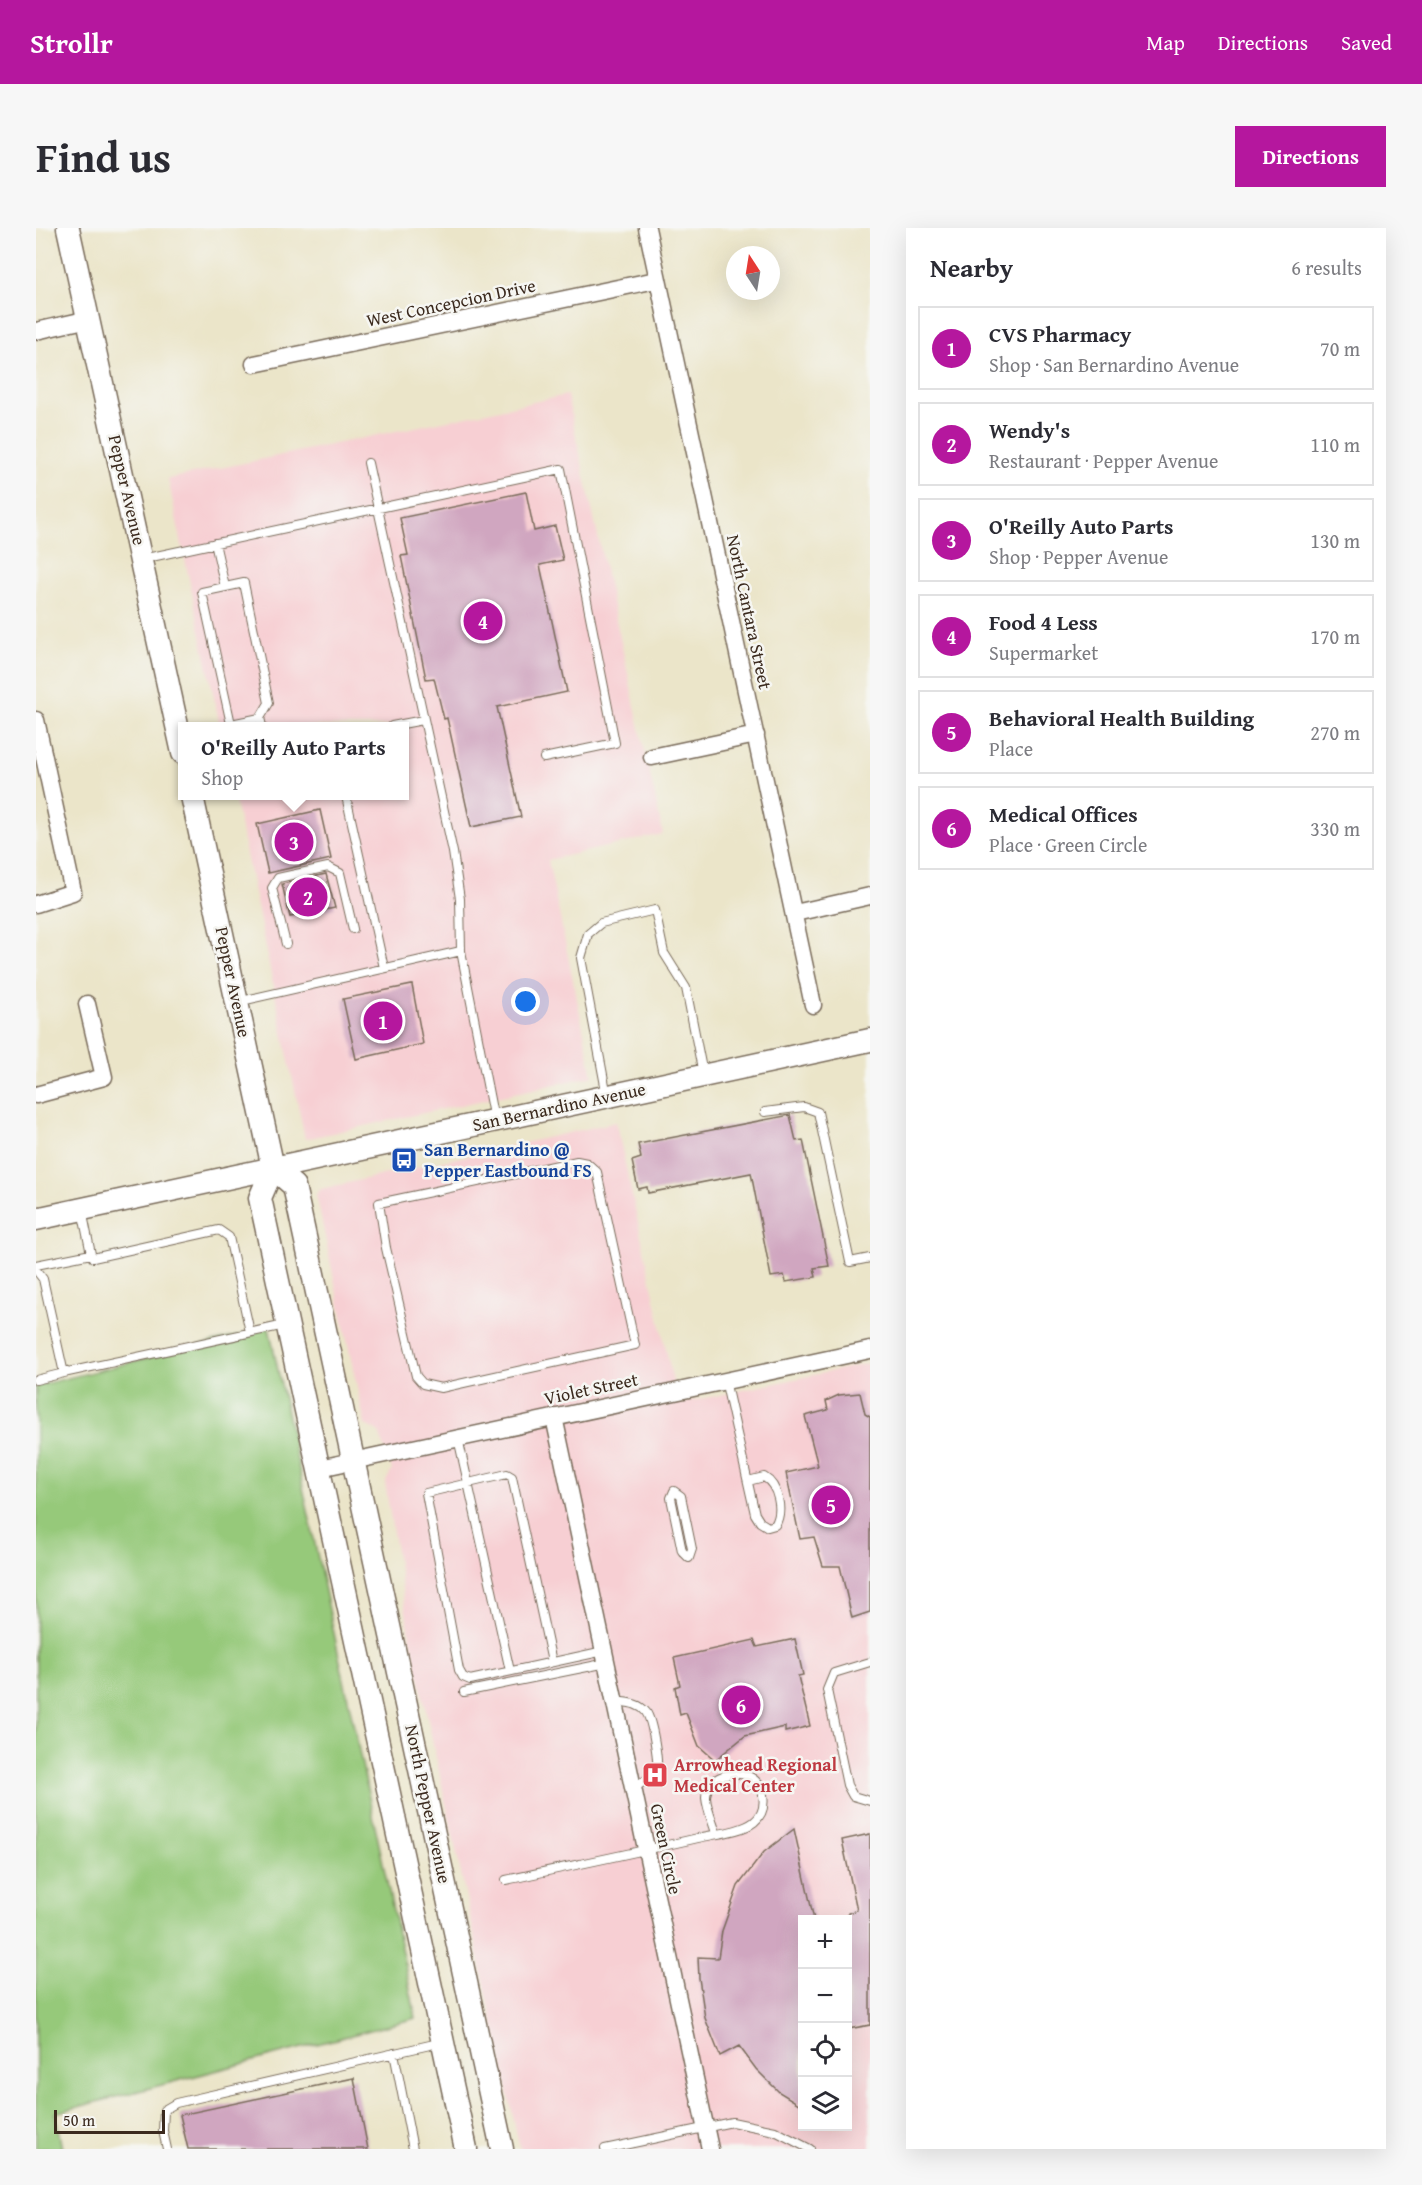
<!DOCTYPE html>
<meta charset="utf-8">
<style>
:root{--surface:#fff;--page:#f7f7f7;--text:#2b2b33;--muted:#7c7c81;--line:#e1e1e2;--accent:#b5179e}
body{margin:0;font-family:"Gentium Book Plus",serif;background:var(--page);color:var(--text)}
.controls{position:absolute;right:18px;bottom:18px;display:grid;overflow:hidden;border-radius:0px;box-shadow:0 6px 24px #0002}
.controls button{width:54px;height:54px;display:grid;place-items:center;padding:0;border:0;border-bottom:2px solid var(--line);background:var(--surface);color:var(--text);font:30px sans-serif}
.compass{position:absolute;left:690px;top:18px;width:54px;height:54px;border-radius:50%;background:var(--surface);box-shadow:0 6px 24px #0002;rotate:348deg}
.scale{position:absolute;left:18px;bottom:15px;width:111px;box-sizing:border-box;padding-left:6px;border:3px solid #3b2a1e;border-top:0;font-size:16px;line-height:21px;white-space:nowrap;color:#3b2a1e;-webkit-text-stroke:4px #f6f6f2;paint-order:stroke}
.you{position:absolute;left:490px;top:774px;width:21px;height:21px;margin:-15px;border:4px solid #fff;border-radius:50%;background:#1a73e8;box-shadow:0 0 0 9px #1a73e833}
.badge{display:grid;place-items:center;width:39px;height:39px;border-radius:50%;background:var(--accent);color:#fff;font-size:20px;font-weight:700}
.pin{position:absolute;translate:-50% -50%;border:3px solid #fff;box-shadow:0 2px 6px #0006}
.popup{position:absolute;left:142px;top:494px;width:231px;height:78px;box-sizing:border-box;display:grid;place-content:center;border-radius:0px;background:var(--surface);filter:drop-shadow(0 2px 4px #0005);font-size:20px;white-space:nowrap;color:var(--muted)}
.popup b{font-size:22px;color:var(--text)}
.popup::after{content:'';position:absolute;left:50%;top:100%;margin-left:-12px;border:12px solid transparent;border-top-color:var(--surface)}
.list{margin:0;padding:0;list-style:none}
h2{display:flex;justify-content:space-between;align-items:center;height:78px;margin:0;padding:0 24px;font-size:26px}
h2 small{font-size:20px;font-weight:400;color:var(--muted)}
.list li{display:grid;grid-template-columns:39px 1fr auto;gap:18px;align-items:center;box-sizing:border-box;height:84px;margin:0 12px 12px;padding:0 12px;border:2px solid var(--line);border-radius:0px}
.list b{display:block;font-size:22px;white-space:nowrap}
.list p{margin:0;font-size:20px;white-space:nowrap;color:var(--muted)}
.list em{font-size:20px;font-style:normal;color:var(--muted)}
.icon{flex:none;width:33px;height:33px;fill:none;stroke:currentColor;stroke-width:2;stroke-linecap:round;stroke-linejoin:round}
.map{position:relative;flex:none;width:834px;height:1921px;overflow:hidden;border-radius:0px}
header{display:flex;align-items:center;gap:36px;box-sizing:border-box;height:84px;padding:0 30px;background:var(--accent);color:#fff}
header strong{font-size:28px}
nav{display:flex;gap:33px;margin-inline-start:auto;font-size:21px}
.intro{display:flex;align-items:center;justify-content:space-between;box-sizing:border-box;height:144px;padding:0 36px}
h1{margin:0;font-size:42px}
.button{padding:15px 27px;border-radius:0px;background:var(--accent);color:#fff;font-size:21px;font-weight:700}
main{display:flex;gap:36px;padding:0 36px}
aside{flex:1;background:var(--surface);border-radius:0px;box-shadow:0 6px 24px #0002}
.map>svg:first-child{display:block}
</style>
<header>
<strong>Strollr</strong>
<nav><a>Map</a><a>Directions</a><a>Saved</a></nav>
</header>
<div class="intro"><h1>Find us</h1><a class="button">Directions</a></div>
<main>
<div class="map">
<svg width="834" height="1921" viewBox="0 0 834 1921">
<rect width="100%" height="100%" fill="#f6f6f2"/>
<filter id="ink" filterUnits="userSpaceOnUse"><feTurbulence type="fractalNoise" baseFrequency=".0167" numOctaves="2"/><feDisplacementMap in="SourceGraphic" scale="12" xChannelSelector="R" yChannelSelector="G"/><feConvolveMatrix kernelMatrix="1 2 1 2 8 2 1 2 1" color-interpolation-filters="sRGB"/></filter>
<filter id="wash" filterUnits="userSpaceOnUse"><feTurbulence type="fractalNoise" baseFrequency=".008" numOctaves="4" result="noise"/><feDisplacementMap in="SourceGraphic" scale="24" xChannelSelector="R" yChannelSelector="G"/><feGaussianBlur stdDeviation="1.35" result="paint"/><feColorMatrix in="noise" values="0 0 0 0 0 0 0 0 0 0 0 0 0 0 0 0 0 1.4 0 .05"/><feComposite in="paint" operator="in"/></filter>
<g filter="url(#wash)">
<rect width="100%" height="100%" fill="#ebe5c9"/>
<path fill="#f7cfd3" fill-rule="evenodd" d="M531 167 627 606 512 632 557 848 269 911 198 568H369V498H184L132 251Z
M580 894 642 1176 834 1135V1921H484L373 1403 349 1255 356 1242 343 1204 329 1197 280 966 285 961ZM766 1692H812V1898H766Z"/>
<path fill="#96c97a" stroke="#687a4c" stroke-width="1.5" d="M233 1100 380 1790 19 1885 26 1921H0V1158Z"/>
<g id="blocks">
<path fill="#d0a6c0" d="M490 264 498 303 519 298 527 332 504 337 531 464 461 479 485 589 435 599 411 490 408 491 398 450 390 451 365 328 372 327 364 290Z
M284 582 295 631 232 645 221 596Z
M290 646 299 680 254 689 246 656Z
M376 757 387 816 320 831 307 771Z
M754 887 760 913 767 912 793 1038 778 1040 780 1049 750 1054 748 1047 735 1049 715 945 612 965 611 959 602 961 596 933 605 930 602 916Z
M824 1165 829 1186 834 1189V1384L816 1390 804 1338H787L778 1309 764 1311 750 1245 782 1238 769 1188 792 1182 790 1173 803 1167Z
M759 1411 767 1447 762 1448 774 1498 749 1504V1499L709 1508 679 1532 663 1518 650 1485 644 1487 639 1459 644 1457 638 1430 718 1412 721 1419Z
M758 1601 778 1692H766V1878L743 1864 720 1841 703 1818 684 1828 669 1790 663 1750 662 1729 682 1730 686 1703 702 1658 728 1624Z
M834 1606V1797L812 1801V1685L821 1682 806 1612Z
M318 1850 332 1921H152L144 1887Z"/>
</g>
</g>
<g filter="url(#ink)">
<use href="#blocks" fill-opacity="0" stroke="#796b5a" stroke-width="1.5"/>
<g fill="none" stroke-linecap="round" stroke-linejoin="round">
<g stroke="#796b5a" stroke-width="10">
<path id="lane" d="M332 235 417 624 424 671 425 723 458 892
M179 315 189 359
M106 331 525 241 579 515 508 530
M224 490 195 496 166 364 208 355 233 475 224 490 226 498
M356 498 387 492
M310 568 348 740
M250 716 236 660 242 650 292 639 304 645 317 701
M201 774 425 723
M571 868 545 730 552 706 565 695 619 682 628 725 650 760 667 846
M729 884 768 879 782 884 814 1034 834 1030
M541 933 551 935 561 944 599 1117 405 1160 387 1156 380 1148 350 1020 343 975Z
M46 982 55 1026
M0 1037 55 1026 57 1030 183 1002 193 1009 214 1104
M0 1042 7 1051 27 1141 32 1144 249 1097
M0 1152 32 1144
M689 1152 719 1286 724 1294 732 1299 739 1297C748 1283 742 1257 728 1249L712 1253
M422 1210 474 1443
M638 1263 645 1268 656 1321 653 1330 646 1323 635 1270Z
M516 1434 476 1249 471 1246 390 1265 423 1442 427 1449 434 1452 568 1423
M834 1434 798 1445 791 1462 811 1557 817 1568 834 1573
M428 1464 571 1435
M579 1473C590 1475 602 1474 610 1484 616 1492 624 1536 620 1545L597 1561
M470 1652C534 1638 598 1625 662 1610 678 1606 705 1604 718 1594 732 1583 730 1559 716 1550 700 1540 670 1548 670 1570 671 1581 677 1595 680 1605
M358 1825 377 1921
M131 1921 127 1903 128 1882 140 1875 407 1814
M569 1921 696 1894 739 1903 774 1921"/>
</g>
<g stroke="#796b5a" stroke-width="19">
<path id="street" d="M611 0 777 777
M0 103 53 91
M218 136 620 52
M0 492 37 664 0 676
M616 529 720 507
M759 685 834 668
M0 867 68 849 51 776
M518 1189 674 1921
M284 1240 834 1122"/>
</g>
<g stroke="#796b5a" stroke-width="25">
<path id="secondary" d="M32 0 147 525
M156 568 237 940 224 970 430 1921
M237 940 258 958 466 1921
M0 991 834 812"/>
</g>
<use href="#lane" stroke="#fff" stroke-width="8"/>
<use href="#street" stroke="#fff" stroke-width="16"/>
<use href="#secondary" stroke="#fff" stroke-width="22"/>
</g>
</g>
<defs>
<g id="bus-square" transform="scale(1.35)"><rect x="-9" y="-9" width="18" height="18" rx="4" fill="#1a4fb4" stroke="#f6f6f2"/><path d="M-5-6H5V4H4V6H2V4H-2V6H-4V4H-5ZM-3.5-4V0h7V-4ZM-3.5 1.2v1.5H-2V1.2ZM2 1.2v1.5H3.5V1.2Z" fill="#fff"/></g>
<g id="hospital-square" transform="scale(1.35)"><rect x="-9" y="-9" width="18" height="18" rx="4" fill="#e0444e" stroke="#f6f6f2"/><path d="M-5-5h3v3.5h4V-5h3V5h-3V1.5h-4V5h-3Z" fill="#fff"/></g>
</defs>
<g fill-rule="evenodd">
<use href="#bus-square" x="368" y="932"/>
<use href="#hospital-square" x="619" y="1547"/>
</g>
<g text-anchor="middle" stroke-width="5" stroke-linejoin="round" paint-order="stroke">
<g font-size="18" fill="#3b2a1e" stroke="#f6f6f2">
<text transform="translate(415 75) rotate(-12)" y="6">West Concepcion Drive</text>
<text transform="translate(91 262) rotate(77)" y="6">Pepper Avenue</text>
<text transform="translate(713 384) rotate(78)" y="6">North Cantara Street</text>
<text transform="translate(197 754) rotate(78)" y="6">Pepper Avenue</text>
<text transform="translate(523 879) rotate(-12)" y="6">San Bernardino Avenue</text>
<text transform="translate(555 1161) rotate(-12)" y="6">Violet Street</text>
<text transform="translate(392 1576) rotate(78)" y="6">North Pepper Avenue</text>
<text transform="translate(630 1621) rotate(78)" y="6">Green Circle</text>
</g>
<g font-size="18" font-weight="bold" fill="#164399" stroke="#f6f6f2" text-anchor="start">
<text x="388" y="928">San Bernardino @<tspan x="388" dy="21">Pepper Eastbound FS</tspan></text>
</g>
<g font-size="18" font-weight="bold" fill="#be3a42" stroke="#f6f6f2" text-anchor="start">
<text x="638" y="1543">Arrowhead Regional<tspan x="638" dy="21">Medical Center</tspan></text>
</g>
</g>
</svg>
<div class="controls">
<button>+</button>
<button>−</button>
<button><svg class="icon" aria-label="locate" viewBox="0 0 24 24"><circle cx="12" cy="12" r="6"/><path d="M12 2v4M12 18v4M2 12h4M18 12h4"/></svg></button>
<button><svg class="icon" aria-label="layers" viewBox="0 0 24 24"><path d="M12 4l9 5-9 5-9-5zM3 14l9 5 9-5"/></svg></button>
</div>
<svg class="compass" viewBox="-18 -18 36 36"><path d="M0-13l5 13h-10z" fill="#e53935"/><path d="M0 13l5-13h-10z" fill="#7c7c81"/></svg>
<div class="scale">50 m</div>
<div class="you"></div>
<div class="pin badge" style="left:347px;top:793px">1</div>
<div class="pin badge" style="left:272px;top:669px">2</div>
<div class="pin badge" style="left:258px;top:614px">3</div>
<div class="popup"><b>O'Reilly Auto Parts</b>Shop</div>
<div class="pin badge" style="left:447px;top:393px">4</div>
<div class="pin badge" style="left:795px;top:1277px">5</div>
<div class="pin badge" style="left:705px;top:1477px">6</div>
</div>
<aside>
<h2>Nearby<small>6 results</small></h2>
<ul class="list">
<li><span class="badge">1</span><div><b>CVS Pharmacy</b><p>Shop · San Bernardino Avenue</p></div><em>70 m</em></li>
<li><span class="badge">2</span><div><b>Wendy's</b><p>Restaurant · Pepper Avenue</p></div><em>110 m</em></li>
<li><span class="badge">3</span><div><b>O'Reilly Auto Parts</b><p>Shop · Pepper Avenue</p></div><em>130 m</em></li>
<li><span class="badge">4</span><div><b>Food 4 Less</b><p>Supermarket</p></div><em>170 m</em></li>
<li><span class="badge">5</span><div><b>Behavioral Health Building</b><p>Place</p></div><em>270 m</em></li>
<li><span class="badge">6</span><div><b>Medical Offices</b><p>Place · Green Circle</p></div><em>330 m</em></li>
</ul>
</aside>
</main>
